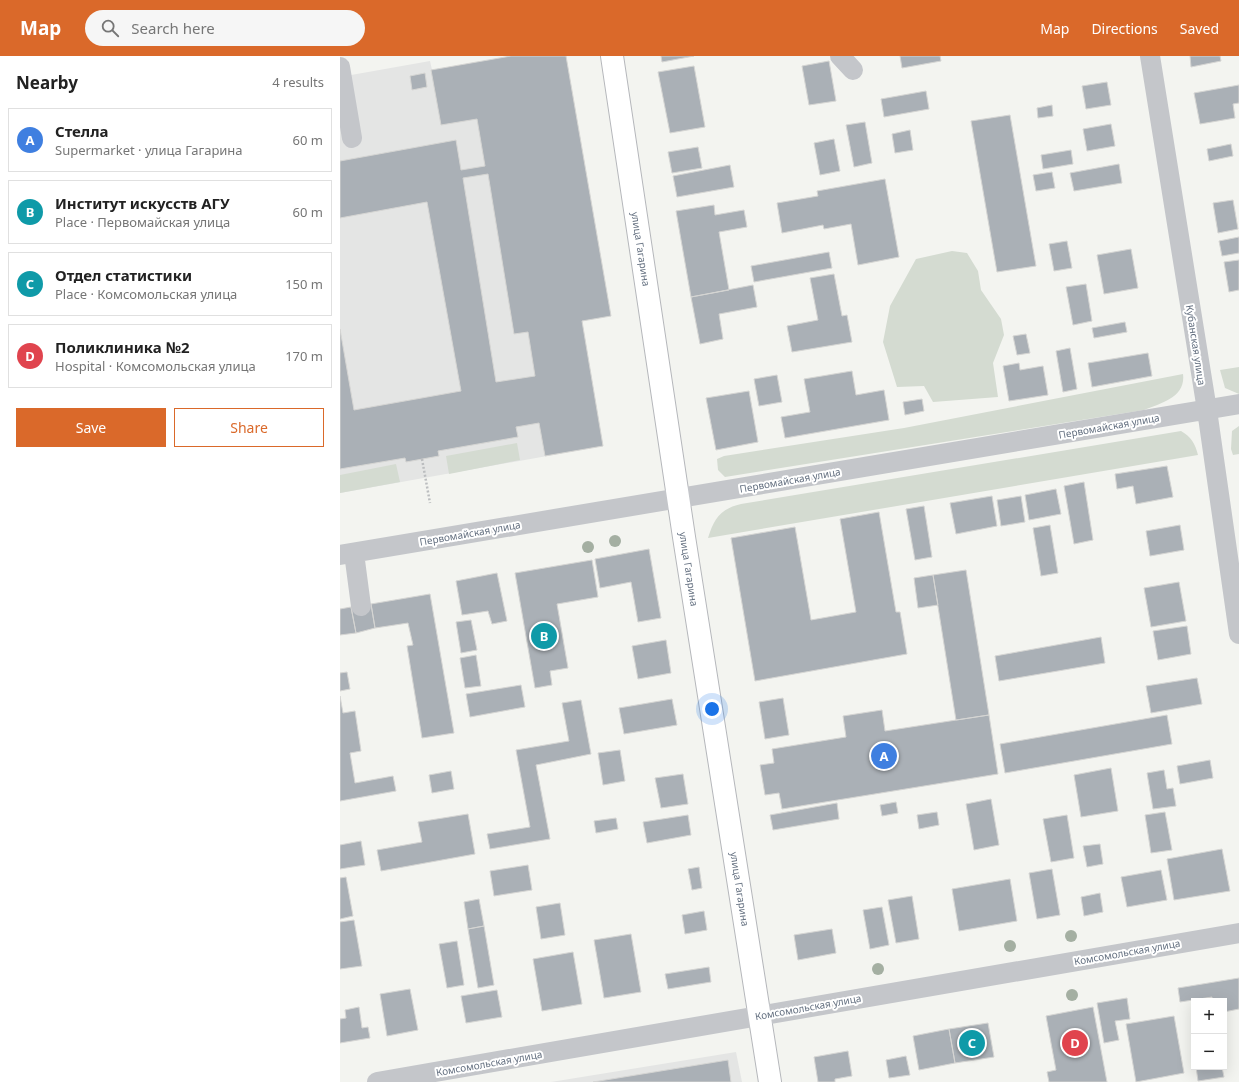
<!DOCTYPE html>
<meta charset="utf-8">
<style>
:root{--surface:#fff;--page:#f6f6f6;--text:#222;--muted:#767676;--line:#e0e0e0;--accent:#da692a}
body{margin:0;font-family:"Noto Sans",sans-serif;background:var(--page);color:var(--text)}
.controls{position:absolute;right:12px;bottom:12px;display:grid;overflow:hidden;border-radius:0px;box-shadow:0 4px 16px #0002}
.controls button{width:36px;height:36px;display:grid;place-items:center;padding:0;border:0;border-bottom:1px solid var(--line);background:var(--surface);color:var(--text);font:20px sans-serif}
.you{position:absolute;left:372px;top:653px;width:14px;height:14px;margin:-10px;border:3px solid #fff;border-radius:50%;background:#1a73e8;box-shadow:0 0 0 6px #1a73e833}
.badge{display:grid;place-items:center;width:26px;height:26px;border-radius:50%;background:var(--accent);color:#fff;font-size:13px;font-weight:700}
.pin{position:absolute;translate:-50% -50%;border:2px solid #fff;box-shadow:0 1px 4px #0006}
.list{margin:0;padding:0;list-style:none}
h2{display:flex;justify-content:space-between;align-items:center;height:52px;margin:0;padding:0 16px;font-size:17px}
h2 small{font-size:13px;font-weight:400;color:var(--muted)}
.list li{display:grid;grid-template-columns:26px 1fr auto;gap:12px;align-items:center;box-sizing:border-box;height:64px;margin:0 8px 8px;padding:0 8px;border:1px solid var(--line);border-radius:0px}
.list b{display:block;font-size:15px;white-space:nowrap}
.list p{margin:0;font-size:13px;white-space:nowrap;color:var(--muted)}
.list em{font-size:13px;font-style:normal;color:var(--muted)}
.actions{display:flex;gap:8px;padding:12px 16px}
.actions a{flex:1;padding:9px 0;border:1px solid var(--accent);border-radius:0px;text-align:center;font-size:14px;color:var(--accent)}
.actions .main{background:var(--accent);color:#fff}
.icon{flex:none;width:22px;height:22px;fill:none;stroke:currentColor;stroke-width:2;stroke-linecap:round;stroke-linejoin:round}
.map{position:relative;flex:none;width:899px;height:1026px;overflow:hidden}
header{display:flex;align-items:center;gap:24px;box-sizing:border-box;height:56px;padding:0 20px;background:var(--accent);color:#fff}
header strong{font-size:19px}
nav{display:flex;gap:22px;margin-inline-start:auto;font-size:14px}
.search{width:280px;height:36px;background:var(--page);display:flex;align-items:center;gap:10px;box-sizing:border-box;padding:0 14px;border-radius:22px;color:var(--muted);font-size:15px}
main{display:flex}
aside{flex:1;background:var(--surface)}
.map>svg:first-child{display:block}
</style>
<header>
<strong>Map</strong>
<div class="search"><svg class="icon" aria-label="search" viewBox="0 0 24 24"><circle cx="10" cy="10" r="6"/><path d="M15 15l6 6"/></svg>Search here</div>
<nav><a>Map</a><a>Directions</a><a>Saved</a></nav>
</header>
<main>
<aside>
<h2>Nearby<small>4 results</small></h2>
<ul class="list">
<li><span class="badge" style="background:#3f7fe0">A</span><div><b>Стелла</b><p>Supermarket · улица Гагарина</p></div><em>60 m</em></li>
<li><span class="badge" style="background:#0f9aa8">B</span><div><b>Институт искусств АГУ</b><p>Place · Первомайская улица</p></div><em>60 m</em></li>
<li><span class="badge" style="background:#0f9aa8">C</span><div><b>Отдел статистики</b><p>Place · Комсомольская улица</p></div><em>150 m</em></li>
<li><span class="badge" style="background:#e0444e">D</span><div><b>Поликлиника №2</b><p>Hospital · Комсомольская улица</p></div><em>170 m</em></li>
</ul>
<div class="actions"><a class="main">Save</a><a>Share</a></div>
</aside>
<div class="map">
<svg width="899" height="1026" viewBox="0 0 899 1026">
<rect width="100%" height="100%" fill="#f3f4f0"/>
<path fill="#e4e5e4" d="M172 0 242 265 263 390 0 437V21L90 5 92 14Z
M396 996 402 1026H211Z"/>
<path fill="#d4dbd1" d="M612 195 627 197 638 215 641 234 661 263 664 279 653 307 658 341 593 346 584 330 557 331 543 286 550 250 576 203Z
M899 311V338L885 332 880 314Z
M843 318C846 341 822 347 804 354L385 421 378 414 377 403 384 400 564 372Z
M899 370V398L893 399 891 393 892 375Z
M841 375C851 381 855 387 858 399L368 482C374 463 380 453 401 448Z
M177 387 180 404 109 418 106 400Z
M56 408 60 426 0 437V419Z"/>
<path fill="#aab0b6" stroke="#d5d5d3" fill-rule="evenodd" d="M171 0H226L271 260 242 265 263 390 205 400 199 367 176 371 178 381 98 395 99 400 66 406 65 402 0 413V273L14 354 121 335 87 146 0 162V105L116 84 121 114 145 110 137 63 101 69 91 14ZM148 118 174 278 188 276 195 320 156 326 123 122Z
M321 0H354L322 6Z
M560 0H600L601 5 562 12Z
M850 0H880L881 5 851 11Z
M489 5 496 45 469 49 462 10Z
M354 10 365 71 330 77 318 16Z
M85 17 87 31 72 34 70 20Z
M767 26 771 49 746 53 742 30Z
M899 29V47L893 48 895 62 860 68 854 37Z
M586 35 589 53 544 61 541 43Z
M712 49 713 60 698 62 697 52Z
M670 59 696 210 657 216 631 65Z
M525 66 532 107 514 111 506 69Z
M771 68 775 90 747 95 743 73Z
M570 74 573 94 555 97 552 78Z
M494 83 500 115 480 119 474 87Z
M891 88 893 100 869 105 867 93Z
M358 91 362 112 332 117 328 96Z
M731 94 733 108 703 113 701 99Z
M779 108 782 127 734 135 730 117Z
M390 109 394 131 337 141 333 120Z
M712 116 715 132 696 135 693 119Z
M545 123 559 201 518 209 511 168 484 173 483 169 442 177 437 147 478 140 477 135Z
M893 144 898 173 878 177 873 147Z
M374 149 375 159 404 154 407 171 379 176 389 234 351 241 336 155Z
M899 181V197L882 200 879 185Z
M727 185 732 212 714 215 709 188Z
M791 193 798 232 764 238 757 199Z
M489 196 492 212 414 226 411 210Z
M899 204V234L889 236 884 206Z
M494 218 502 260 507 259 512 286 452 296 447 270 478 264 470 222Z
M746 228 752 265 733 269 726 231Z
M413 229 417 251 379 258 383 283 360 288 351 241Z
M785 266 787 276 754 282 752 272Z
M686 278 690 297 677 299 673 280Z
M730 292 737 333 723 336 716 295Z
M808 297 812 320 752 331 748 307Z
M679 307 680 314 703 310 708 339 669 345 663 310Z
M512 315 516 339 544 334 549 364 445 382 441 361 470 356 464 323Z
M437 319 442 346 419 350 414 323Z
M409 335 418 386 376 394 366 342Z
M582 343 584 355 565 359 563 346Z
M827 410 833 441 796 448 793 430 777 433 775 418Z
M744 426 753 484 734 488 724 430Z
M716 433 721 458 689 464 685 439Z
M652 440 657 470 616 478 610 447Z
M681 440 685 466 661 470 657 444Z
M584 450 592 501 575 504 566 453Z
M539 456 556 556H560L567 598 415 625 391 482 455 471 471 564 516 556 500 463Z
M710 469 718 517 701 520 693 472Z
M840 469 844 494 810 500 806 475Z
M309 493 321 562 298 566 291 526 260 532 255 503Z
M252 504 258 541 217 548 228 612 210 615 212 629 195 632 175 517Z
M626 514 649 659 616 664 593 519Z
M157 517 167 565 152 568 148 555 122 559 116 525Z
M593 519 598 549 578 552 574 522Z
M839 526 846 565 811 571 804 532Z
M90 538 114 677 82 682 67 590 73 589 68 567 35 572 31 548Z
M31 548 35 572 16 577 11 551Z
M11 551 16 577 0 579V553Z
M131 564 137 594 121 597 116 566Z
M847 570 851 598 818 604 813 575Z
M761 581 765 607 659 625 655 600Z
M326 584 331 617 298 623 292 590Z
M136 599 141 630 125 632 120 602Z
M7 616 10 633 0 635V617Z
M857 622 862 648 811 657 806 630Z
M181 629 185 651 130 661 126 638Z
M0 640 3 657 15 655 21 695 10 697 15 727 53 720 56 735 0 745Z
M443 642 449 679 425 683 419 646Z
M332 643 337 669 284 678 279 652Z
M241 644 251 698 196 709 210 783 150 793 147 778 190 771 176 694 229 685 222 647Z
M542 654 545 675 649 659 658 718 442 753 439 737 425 739 420 709 434 707 432 693 506 681 503 660Z
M827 659 832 688 665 717 660 688Z
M280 694 285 725 263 729 258 697Z
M870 704 873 722 840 728 837 710Z
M771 712 778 755 741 761 734 719Z
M824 714 827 733 833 732 836 750 813 753 807 717Z
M111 715 114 733 92 737 89 719Z
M343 718 348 748 321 752 315 722Z
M651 743 659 789 634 794 626 748Z
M556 746 558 757 542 760 540 749Z
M497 747 499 763 433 774 430 759Z
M597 756 599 769 579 773 577 759Z
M825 756 832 794 811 797 805 759Z
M128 758 135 798 41 815 37 794 82 786 78 766Z
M348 759 351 779 307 787 303 766Z
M727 759 734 802 711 806 703 763Z
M276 762 278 773 256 777 254 765Z
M21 785 25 809 0 813V789Z
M760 788 763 808 747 811 743 790Z
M882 793 890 835 834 844 827 803Z
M188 809 192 834 154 840 150 815Z
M359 811 362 832 352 834 348 813Z
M712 813 720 859 697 863 689 817Z
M821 814 827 844 787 851 781 821Z
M6 821 13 860 0 863V822Z
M670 823 677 865 619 875 612 833Z
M760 837 763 856 744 860 741 841Z
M572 840 579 883 556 887 548 844Z
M139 843 144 870 128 873 124 846Z
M220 847 225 879 201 883 196 851Z
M542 851 549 889 530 893 523 854Z
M364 855 367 874 345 878 342 859Z
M14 864 22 910 0 913V866Z
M144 870 154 929 138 932 128 873Z
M492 873 496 897 458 904 454 879Z
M291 878 301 936 264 942 254 884Z
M117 885 124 929 107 932 99 888Z
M233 896 242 948 202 955 193 903Z
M369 911 371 926 328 933 325 918Z
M899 922V953L884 956V945H872V941L840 946 838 932Z
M70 933 78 974 47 980 40 938Z
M157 934 162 961 126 967 121 940Z
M787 942 790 963 775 965 779 984 764 987 757 947Z
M19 951 22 972 28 971 30 982 0 987V963L6 962 5 954Z
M753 951 767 1026H709L707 1016 716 1014 706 960Z
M834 960 844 1017 796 1026 786 968Z
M648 967 654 1001 615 1007 609 973Z
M609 973 615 1007 579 1014 573 980Z
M508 995 512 1020 495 1023V1026H478L474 1001Z
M566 1000 570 1019 549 1022 546 1004Z
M388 1004 391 1026H253Z
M856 1011H882L884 1021 858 1025Z"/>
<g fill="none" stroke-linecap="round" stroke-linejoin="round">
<g stroke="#b5b7bb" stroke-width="24">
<path id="major" d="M272 0 344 481 430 1026"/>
</g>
<path stroke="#bbbdbf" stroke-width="2.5" stroke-dasharray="2 2" stroke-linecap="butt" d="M82 403 90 447"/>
<path stroke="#c4c6ca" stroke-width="20" d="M500 0 513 14
M810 0 867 354 899 578
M0 11 12 82
M14 497 21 550
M0 499 899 348
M37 1026 899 877"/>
<use href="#major" stroke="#fff" stroke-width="22"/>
</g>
<g fill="#a4afa2">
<circle cx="275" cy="485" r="6"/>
<circle cx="248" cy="491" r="6"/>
<circle cx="731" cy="880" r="6"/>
<circle cx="670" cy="890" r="6"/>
<circle cx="538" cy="913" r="6"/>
<circle cx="732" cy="939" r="6"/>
</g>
<g text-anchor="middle" stroke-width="4" stroke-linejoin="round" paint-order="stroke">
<g font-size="10" fill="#647080" stroke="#fff">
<text transform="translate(301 193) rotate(81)" y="4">улица Гагарина</text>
<text transform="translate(856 289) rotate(81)" y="4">Кубанская улица</text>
<text transform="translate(769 370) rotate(-10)" y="4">Первомайская улица</text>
<text transform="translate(450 424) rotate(-10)" y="4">Первомайская улица</text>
<text transform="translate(130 477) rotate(-10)" y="4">Первомайская улица</text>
<text transform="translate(349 513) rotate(81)" y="4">улица Гагарина</text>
<text transform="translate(400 833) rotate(81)" y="4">улица Гагарина</text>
<text transform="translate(787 896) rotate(-10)" y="4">Комсомольская улица</text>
<text transform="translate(468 951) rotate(-10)" y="4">Комсомольская улица</text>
<text transform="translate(149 1007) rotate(-10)" y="4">Комсомольская улица</text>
</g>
</g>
</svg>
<div class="controls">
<button>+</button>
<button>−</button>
</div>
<div class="you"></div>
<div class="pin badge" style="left:544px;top:700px;background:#3f7fe0">A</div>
<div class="pin badge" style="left:204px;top:580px;background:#0f9aa8">B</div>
<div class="pin badge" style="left:632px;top:987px;background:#0f9aa8">C</div>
<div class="pin badge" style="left:735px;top:987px;background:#e0444e">D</div>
</div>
</main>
